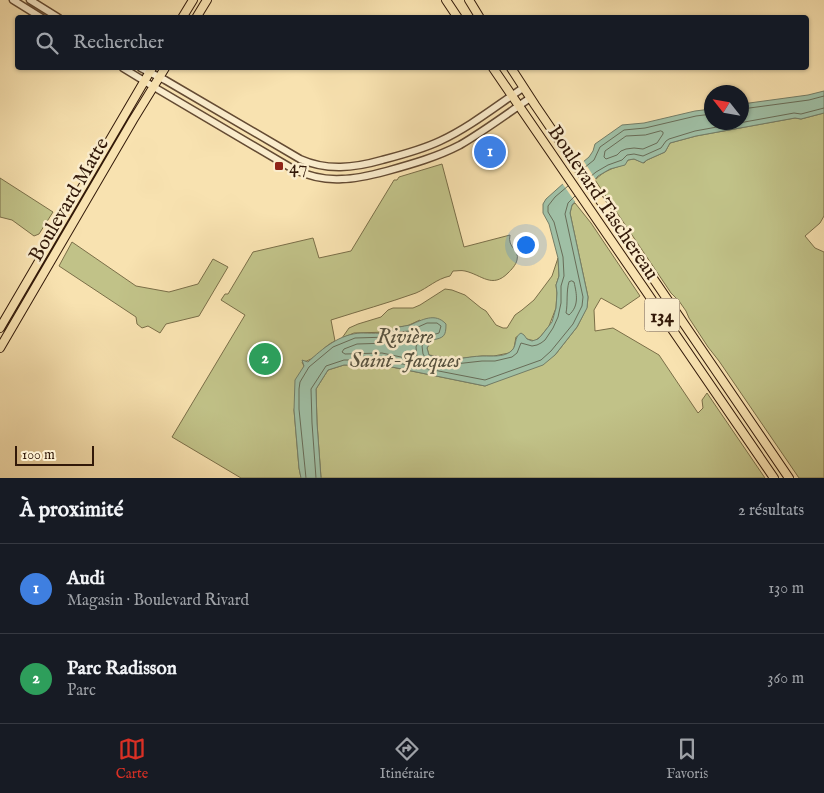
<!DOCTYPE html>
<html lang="fr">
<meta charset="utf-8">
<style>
:root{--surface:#171b24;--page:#242831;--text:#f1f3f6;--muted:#9ea1a6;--line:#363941;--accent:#d93025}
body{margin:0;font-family:"IM FELL English",serif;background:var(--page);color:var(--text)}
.compass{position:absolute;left:704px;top:85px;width:45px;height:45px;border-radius:50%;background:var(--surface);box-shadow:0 1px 4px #0004;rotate:301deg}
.scale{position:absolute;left:15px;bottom:12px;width:79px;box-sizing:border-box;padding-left:5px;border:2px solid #321909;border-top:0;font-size:14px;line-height:18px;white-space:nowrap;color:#321909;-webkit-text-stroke:4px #faeccc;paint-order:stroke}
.you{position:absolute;left:525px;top:244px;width:18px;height:18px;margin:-12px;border:4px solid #fff;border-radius:50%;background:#1a73e8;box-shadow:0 0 0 8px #1a73e833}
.badge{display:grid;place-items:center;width:32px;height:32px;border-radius:50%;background:var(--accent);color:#fff;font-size:16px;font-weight:700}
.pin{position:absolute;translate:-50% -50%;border:2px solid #fff;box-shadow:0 1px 5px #0006}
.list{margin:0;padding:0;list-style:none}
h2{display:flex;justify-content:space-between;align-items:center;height:65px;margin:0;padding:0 20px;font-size:21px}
h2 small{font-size:16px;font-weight:400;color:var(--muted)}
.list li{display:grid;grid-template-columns:32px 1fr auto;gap:15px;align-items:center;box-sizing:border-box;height:90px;padding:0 20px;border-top:1px solid var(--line)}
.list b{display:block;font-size:19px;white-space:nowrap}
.list p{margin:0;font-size:16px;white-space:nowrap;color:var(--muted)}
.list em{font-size:16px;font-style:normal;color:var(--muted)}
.icon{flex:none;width:28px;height:28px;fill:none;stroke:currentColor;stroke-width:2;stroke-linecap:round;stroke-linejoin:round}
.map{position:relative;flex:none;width:824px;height:478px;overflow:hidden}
.search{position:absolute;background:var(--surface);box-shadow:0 1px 4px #0004;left:15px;right:15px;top:15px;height:55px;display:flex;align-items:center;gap:12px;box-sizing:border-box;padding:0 18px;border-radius:5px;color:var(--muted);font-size:19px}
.sheet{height:245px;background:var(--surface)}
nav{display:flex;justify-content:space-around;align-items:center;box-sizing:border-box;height:70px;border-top:1px solid var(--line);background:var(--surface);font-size:14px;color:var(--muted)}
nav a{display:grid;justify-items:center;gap:2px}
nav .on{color:var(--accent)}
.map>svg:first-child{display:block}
</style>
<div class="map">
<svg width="824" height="478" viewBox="0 0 824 478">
<rect width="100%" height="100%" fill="#f8e2b0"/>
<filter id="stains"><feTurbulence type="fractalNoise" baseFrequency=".004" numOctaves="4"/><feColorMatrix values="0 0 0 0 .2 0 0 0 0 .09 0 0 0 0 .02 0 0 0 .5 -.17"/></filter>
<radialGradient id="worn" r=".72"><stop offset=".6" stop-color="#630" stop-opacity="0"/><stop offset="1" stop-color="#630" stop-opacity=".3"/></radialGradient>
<path fill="#c1c288" stroke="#7a6e48" d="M824 113V216L820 223 805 236 815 248 824 252V478H799L719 361 708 347 689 318 686 311 679 301 671 293 595 180C599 176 604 172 609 170 617 166 623 167 628 160L634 159 644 163 647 160 665 152 670 143 696 136 795 118 801 119Z
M442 164 464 247 510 235C507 248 520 250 517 260 516 265 511 270 508 273 492 289 482 275 465 271 461 270 457 271 453 271L450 276C436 279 428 288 416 293 388 303 359 311 331 320L335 341C323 346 315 361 302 362L304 366 294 410 299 468 301 478H241L172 437 245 315 221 300 225 294H228L253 252 313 238 319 258 351 251 394 180H397L399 177Z
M0 178 53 212 39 234 34 236 12 220 0 217Z
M575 203 591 223 640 296 621 309 601 298 594 310 595 331 613 328 659 355 698 413 703 408 702 400 707 393 765 478H321L317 423 316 389 328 370 344 365H382L485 386 555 355 577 327 587 307 588 297 570 213 572 205Z
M72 242 136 286 169 292 198 284 213 259 228 267 199 316 166 324 160 333 148 326 142 328 137 324 136 317 59 266Z
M558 258 559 276 556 285 557 293 556 308 549 326 541 336 535 341 527 339 525 337H516L514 348 509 353 494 356H482L455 359 429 355 427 348 432 340 420 320 407 326 398 327 389 332 354 333 342 338 349 328 358 324 381 317 388 310 393 308H413L420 305 445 289 452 290 465 295 481 308 486 311 496 325 503 328H507L515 315 522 310 534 300 552 276Z"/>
<path fill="#9fbfa5" stroke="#737d67" d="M824 91V113L801 119 795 118 696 136 670 143 665 152 647 160 643 163 634 159 628 160 625 165 610 169 598 176 572 205 570 213 588 297 587 308 577 327 555 355 543 365 485 386 382 365H344L328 370 316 389 317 423 321 478H301L299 468 294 410 295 380 304 366 302 360 308 362C323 348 340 334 361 333 367 333 384 334 389 332 392 331 395 328 399 327 403 326 406 326 410 325 422 320 435 312 446 324 446 336 444 338 432 340L427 348 429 355 432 356C440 356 448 360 456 359 465 358 474 356 483 356 492 356 503 357 510 352 518 347 513 337 521 333L524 335 527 339 532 341 538 339 541 336 552 322 556 308 557 293 556 285 559 276 558 258 549 224 543 213V204L546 199 565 182 583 162 589 157 593 151 595 144 622 125 644 123 695 111 711 109 712 122H742V104L808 95Z"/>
<path fill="#f8e2b0" d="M583 160 596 180 576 203 562 183Z"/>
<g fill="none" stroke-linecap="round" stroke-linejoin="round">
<path stroke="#686c57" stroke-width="1" d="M742 109 809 100 824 96
M661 131 663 132V134L657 143 643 149 634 148 626 149 621 151 617 155 606 159 604 157 605 151 626 136 645 135Z
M584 168 594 160 600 147 624 130 645 128 696 116 712 114
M590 177 596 172 608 165 622 160 627 155 634 154 643 156 661 148 666 141 669 139 695 131 794 113 801 114 824 108
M572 281 574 282C577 295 579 306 569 315L566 313C568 303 566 291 569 282Z
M416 334 419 335 420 337 416 347 417 358 415 360 382 353 345 354 342 352 344 349 357 344 390 343 401 338 410 337Z
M306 478 299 409V389L300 382 309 367 333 347 355 338 389 337 399 332 409 331 427 323H437L441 326 439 333 429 336 426 340 422 346 423 354 427 360 455 364 482 361H495L512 357 517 353 521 343 532 346 537 345 541 343 545 340 553 328 558 317 561 303V286L564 276 563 257 554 222 548 212V206L555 197 568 186
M316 478 312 423 311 389 326 366 344 360H382L485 380 541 360 551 351 573 324 582 306 583 297 565 214 568 203 575 196"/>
<g stroke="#644b33" stroke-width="9">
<path id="minor" d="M13 0 42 18
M30 0 59 18
M123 68 159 90 293 169C308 176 325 180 342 179 357 179 372 175 387 171 412 164 437 157 460 145 484 131 507 114 530 98
M141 68 165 80 300 159C327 171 354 168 382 160 401 155 421 150 440 141 470 127 496 106 523 88"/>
</g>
<g stroke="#321909" stroke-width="10">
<path id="major" d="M446 0 458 18
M469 0 480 18
M182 18 193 0
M196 18 207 0
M493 68 774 478
M511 68 535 105 789 478
M0 328 152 68
M0 348 133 120 165 68"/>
</g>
<use href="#minor" stroke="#faeccc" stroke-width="6"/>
<use href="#major" stroke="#f8e2b0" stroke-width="8"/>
</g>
<rect fill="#8f2418" stroke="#faeccc" stroke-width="2" x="274" y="161" width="10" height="10" rx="2.5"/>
<g text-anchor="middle" stroke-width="5" stroke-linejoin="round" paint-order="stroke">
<rect fill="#faeccc" stroke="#6e5844" stroke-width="1" x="644.5" y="298.5" width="35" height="33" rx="4"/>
<g font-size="19" font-weight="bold" fill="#321909">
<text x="662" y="322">134</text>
</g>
<g font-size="20" fill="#321909" stroke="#faeccc" text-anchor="start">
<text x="289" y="173">47</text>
</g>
<g font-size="20" fill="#321909" stroke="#faeccc">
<text transform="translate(68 199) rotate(-60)" y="7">Boulevard Matte</text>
<text transform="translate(604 202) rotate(56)" y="7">Boulevard Taschereau</text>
</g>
<g font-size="21" font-style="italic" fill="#585340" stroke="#faeccc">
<text x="405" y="343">Rivière<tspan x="405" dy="24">Saint-Jacques</tspan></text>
</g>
</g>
<rect width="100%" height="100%" filter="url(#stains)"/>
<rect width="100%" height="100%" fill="url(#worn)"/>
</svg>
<svg class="compass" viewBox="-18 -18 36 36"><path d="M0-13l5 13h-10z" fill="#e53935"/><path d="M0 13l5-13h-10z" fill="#9ea1a6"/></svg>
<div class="scale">100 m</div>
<div class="you"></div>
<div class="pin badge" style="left:490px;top:152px;background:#3f7fe0">1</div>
<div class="pin badge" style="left:265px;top:359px;background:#2e9e5b">2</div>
<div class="search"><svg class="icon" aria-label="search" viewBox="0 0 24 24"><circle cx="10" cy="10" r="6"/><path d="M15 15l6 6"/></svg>Rechercher</div>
</div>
<section class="sheet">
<h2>À proximité<small>2 résultats</small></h2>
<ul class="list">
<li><span class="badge" style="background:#3f7fe0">1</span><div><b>Audi</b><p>Magasin · Boulevard Rivard</p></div><em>130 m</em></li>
<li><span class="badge" style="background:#2e9e5b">2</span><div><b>Parc Radisson</b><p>Parc</p></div><em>360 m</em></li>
</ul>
</section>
<nav>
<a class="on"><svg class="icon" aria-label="map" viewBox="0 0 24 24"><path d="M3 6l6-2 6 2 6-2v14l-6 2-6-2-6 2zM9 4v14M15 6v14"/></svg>Carte</a>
<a><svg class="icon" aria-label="directions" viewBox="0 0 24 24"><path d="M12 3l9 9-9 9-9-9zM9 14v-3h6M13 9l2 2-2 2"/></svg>Itinéraire</a>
<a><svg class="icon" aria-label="saved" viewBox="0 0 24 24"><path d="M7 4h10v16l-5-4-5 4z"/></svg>Favoris</a>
</nav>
